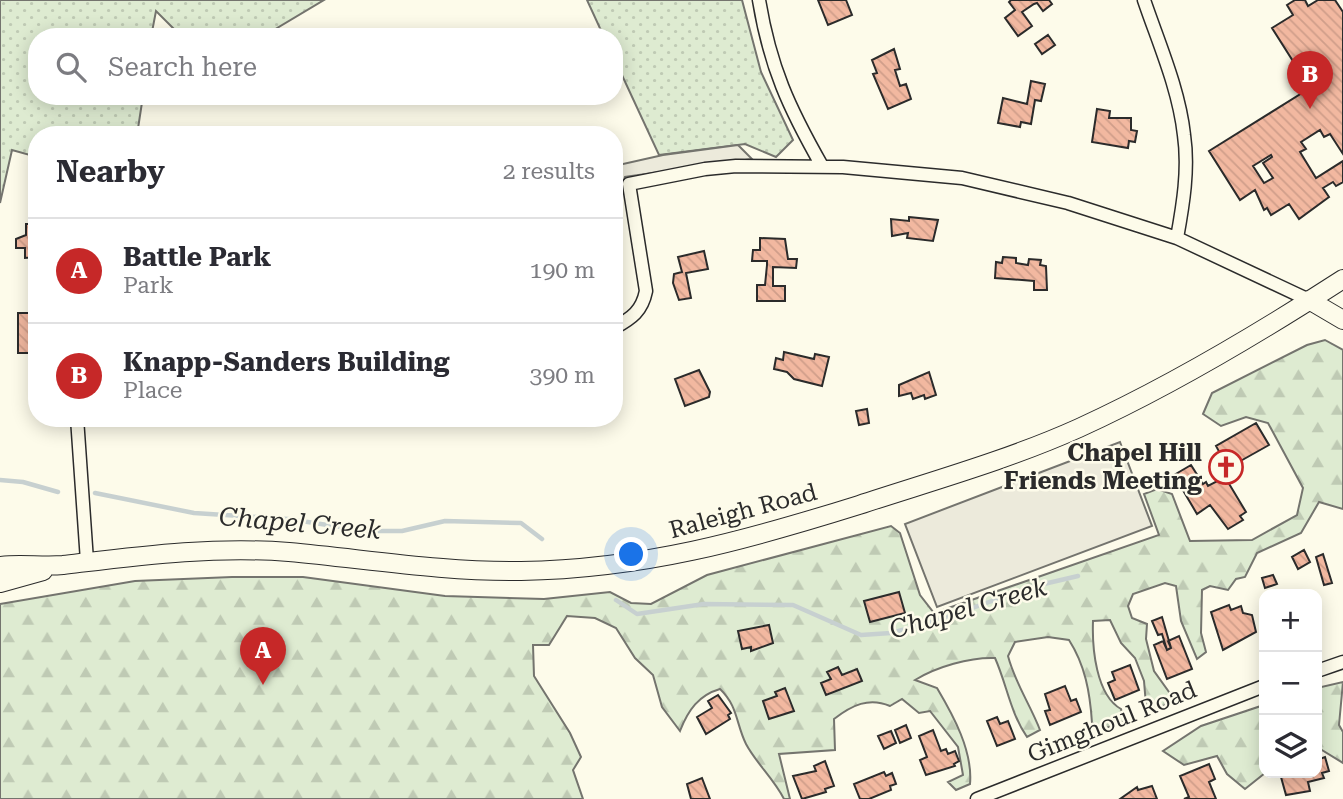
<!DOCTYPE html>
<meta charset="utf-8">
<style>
:root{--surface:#fff;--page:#f2f2f3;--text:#2b2b33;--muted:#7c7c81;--line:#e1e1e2;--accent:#c62828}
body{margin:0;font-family:"Roboto Serif",serif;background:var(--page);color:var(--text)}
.controls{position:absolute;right:21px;bottom:21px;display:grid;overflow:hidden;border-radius:14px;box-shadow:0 4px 18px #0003}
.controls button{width:63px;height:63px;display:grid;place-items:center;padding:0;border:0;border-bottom:2px solid var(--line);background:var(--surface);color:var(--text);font:35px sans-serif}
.you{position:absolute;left:632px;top:555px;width:24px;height:24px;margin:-18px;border:5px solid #fff;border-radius:50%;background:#1a73e8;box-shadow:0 0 0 10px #1a73e833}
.badge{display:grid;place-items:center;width:46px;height:46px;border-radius:50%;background:var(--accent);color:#fff;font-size:23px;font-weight:700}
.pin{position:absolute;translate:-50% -58px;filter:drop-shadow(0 2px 4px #0008)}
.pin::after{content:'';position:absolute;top:37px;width:24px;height:21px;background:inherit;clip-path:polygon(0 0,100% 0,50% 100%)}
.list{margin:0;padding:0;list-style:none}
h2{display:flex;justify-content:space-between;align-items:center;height:91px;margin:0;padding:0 28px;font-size:30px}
h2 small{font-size:23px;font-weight:400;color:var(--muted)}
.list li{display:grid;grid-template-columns:46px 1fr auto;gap:21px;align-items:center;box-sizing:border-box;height:105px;padding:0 28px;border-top:2px solid var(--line)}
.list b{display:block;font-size:26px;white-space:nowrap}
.list p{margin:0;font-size:23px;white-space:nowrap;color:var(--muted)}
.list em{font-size:23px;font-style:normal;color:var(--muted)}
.icon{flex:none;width:38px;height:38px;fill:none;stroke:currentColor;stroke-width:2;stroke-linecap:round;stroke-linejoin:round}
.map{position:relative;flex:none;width:1343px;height:799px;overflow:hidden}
.search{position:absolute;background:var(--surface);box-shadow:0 4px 18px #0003;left:28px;top:28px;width:595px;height:77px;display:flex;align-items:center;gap:18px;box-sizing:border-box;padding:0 24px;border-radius:28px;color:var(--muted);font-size:26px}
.panel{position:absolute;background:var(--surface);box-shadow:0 4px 18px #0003;left:28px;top:126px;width:595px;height:301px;border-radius:28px}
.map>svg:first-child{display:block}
</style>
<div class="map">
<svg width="1343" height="799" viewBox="0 0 1343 799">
<defs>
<pattern id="green-dots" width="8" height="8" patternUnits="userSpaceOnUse" patternTransform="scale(1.75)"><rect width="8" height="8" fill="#deebd1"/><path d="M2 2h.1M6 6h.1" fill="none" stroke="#bfcab4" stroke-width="1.8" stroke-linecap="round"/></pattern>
<pattern id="forest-firs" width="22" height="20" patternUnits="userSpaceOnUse" patternTransform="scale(1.75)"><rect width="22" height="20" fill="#deebd1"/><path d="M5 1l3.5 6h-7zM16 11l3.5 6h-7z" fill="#bfcab4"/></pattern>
<pattern id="building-back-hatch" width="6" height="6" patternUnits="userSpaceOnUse" patternTransform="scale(1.75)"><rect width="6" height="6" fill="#f2b8a0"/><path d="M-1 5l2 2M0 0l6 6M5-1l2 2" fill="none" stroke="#d09e8a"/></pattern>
</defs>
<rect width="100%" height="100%" fill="#fdfbea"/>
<path fill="url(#green-dots)" stroke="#74746e" stroke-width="2" d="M0 0H324L262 37H182L156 11 151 37H37V96H143L137 135H37V157L12 150 0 203Z
M587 0H742L761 72 793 140 776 157 745 144 659 155 614 58V37H604Z"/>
<path fill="url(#forest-firs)" stroke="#74746e" stroke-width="2" d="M1325 340 1343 350V509L1319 502 1301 533 1257 553 1245 577 1236 579 1228 590 1210 586 1202 590 1201 633 1206 652 1197 659 1181 621 1176 586 1165 583 1133 594 1128 606 1132 618 1147 624 1146 639 1154 671 1174 699 1154 712 1146 705 1144 681 1135 658 1121 643 1110 620 1093 621C1092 648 1096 695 1121 709L1124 721 1104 729 1092 723C1090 692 1085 665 1069 640L1048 637 1015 642 1008 656C1015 683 1030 704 1040 730L1027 737C1010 712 1007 685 995 658 970 657 936 667 915 680L937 688C953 715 973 751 970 784L956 790 948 782 963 775 958 747 930 711 919 713 902 699 890 706C869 697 852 705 834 719L835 750 779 754 790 799H784C774 779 756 763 746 744 736 724 738 706 720 689 699 695 688 710 680 731L662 707 653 675 635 658 616 628 595 618 567 616 549 645H533L534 676 570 733 581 757 573 770 583 799H0V604L135 581 232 577H303L445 596 544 599 610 592 631 603 651 604 707 575 891 526 900 533 920 595 934 613 1159 535 1144 494 1157 489 1172 494 1190 541 1252 540 1297 515 1303 488 1268 423 1246 417 1221 426 1203 414 1212 393 1307 345Z
M1343 682 1339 725 1343 732V763L1317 747V688Z
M1264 705 1265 773 1245 789 1227 774 1217 756 1184 765 1163 751 1201 726Z"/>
<path fill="#eceadb" stroke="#74746e" stroke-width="2" d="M738 145 752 159 625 177 614 214V166L663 155Z
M1120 442 1152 526 937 607 905 524Z"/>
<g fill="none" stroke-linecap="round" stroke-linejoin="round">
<path stroke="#c7d0d0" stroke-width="4.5" d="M0 480 23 482 58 492
M95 493 194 513 288 519 367 531H402L445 521 521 523 542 539
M616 600 637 614 704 604 793 605 861 635 891 633 936 621 1031 587 1078 576"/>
</g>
<path fill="url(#building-back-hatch)" stroke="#2b2b2b" stroke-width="2" fill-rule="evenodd" d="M818 0H846L852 15 828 25Z
M1011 0H1049L1052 4 1043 11 1037 3 1034 4 1022 12 1032 26 1018 36 1005 18 1015 10 1009 2Z
M1295 0H1305L1308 6 1318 0H1335L1343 12V154L1330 134 1324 137 1320 130 1301 142 1306 149 1300 152 1316 178 1343 161V182L1336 186 1333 182 1323 188 1329 197 1299 219 1289 204 1271 215 1267 208 1264 210 1255 190 1240 200 1209 151 1310 88 1272 28 1293 15 1287 5ZM1271 155 1272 157 1263 163 1273 178 1264 183 1253 166Z
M1048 35 1055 45 1042 54 1035 44Z
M894 49 900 69 895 70 900 86 906 84 911 99 888 109 873 74 877 73 872 60Z
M1031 81 1045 84 1041 101 1035 100 1031 124 1021 122 1020 127 998 123 1003 98 1027 104Z
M1097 109 1110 111 1109 118H1131V130L1137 131 1135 142 1129 141 1128 148 1092 142Z
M909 217 938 220 933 241 907 238 908 233 892 236 891 219 909 221Z
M26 224H37V257L25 258V248H16V239L26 235Z
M760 238 785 239 788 259H797L796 268 773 267V286H785V301H757V285H765L767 265V261H752L753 250H760Z
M704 251 708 269 686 273 691 298 679 300 673 283 674 274 682 272 678 257Z
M1003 257 1016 258V263L1028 265 1029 259 1041 260 1040 265 1046 266 1047 290H1034V281L995 278 996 262 1002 263Z
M18 313H37V353H18Z
M784 352 814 359 815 354 829 357 822 386 794 379 787 372 774 369 776 358 783 360Z
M699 370 710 392 709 397 685 406 675 379Z
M929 372 936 395 925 399 924 395 913 399 911 393 899 396V385Z
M867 409 869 423 859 425 856 411Z
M1256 423 1269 445 1228 468 1216 446Z
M1191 465 1203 484 1206 482 1208 486 1225 477 1246 512 1240 516 1243 520 1228 529 1210 505 1197 514 1174 475Z
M1304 550 1310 562 1298 569 1292 557Z
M1323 554 1332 583 1324 585 1316 557Z
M1273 575 1277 584 1265 588 1262 578Z
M899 592 905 613 870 622 864 601Z
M1229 605 1231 610 1241 606 1243 613 1252 615 1256 632 1223 650 1211 612Z
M1162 617 1171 648 1167 650 1162 634 1158 635 1152 621Z
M769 625 773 643 751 651V647L742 649 738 631Z
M1179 636 1192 669 1167 679 1154 645 1163 641 1167 650 1171 648 1168 641Z
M1130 665 1139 690 1115 700 1108 683 1115 680 1112 672Z
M838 667 842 675 857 669 862 681 826 695 821 683 831 679 827 672Z
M1065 686 1071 701 1076 699 1081 712 1050 725 1045 711 1050 710 1045 694Z
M785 688 794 711 769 719 763 701 777 696 775 692Z
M718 695 731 713 728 715 730 719 706 734 697 717 712 708 708 701Z
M997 717 1000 724 1008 721 1015 739 997 746 987 721Z
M906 725 911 738 900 743 895 730Z
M933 730 941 751 946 749 948 754 955 751 959 761 954 764 955 766 926 775 920 760 927 757 919 736Z
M891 731 896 743 884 749 878 736Z
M1325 757 1329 771 1322 773 1324 778 1308 782 1310 791 1286 795 1281 777 1290 773H1317V760Z
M825 761 834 786 825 789 826 792 802 799 793 776 816 771 814 766Z
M1209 764 1215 779 1209 782 1216 799H1184L1189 797 1180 776Z
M884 772 886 776 892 773 896 784 890 786 891 790 869 799H860L854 784Z
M702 778 710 799H691L687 784Z
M1152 786 1157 799H1120L1137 787 1138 790Z"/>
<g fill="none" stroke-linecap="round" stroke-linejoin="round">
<g stroke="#2b2b2b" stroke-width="15">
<path id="street" d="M759 0C770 67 789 108 822 166
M1144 0C1159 44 1179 89 1184 135 1189 169 1183 205 1177 238
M614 328C632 318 642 311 646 291L629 184 705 169 736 166 843 167 962 178 1068 203 1177 238 1309 300
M77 418 87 561
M1317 671 1343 662
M977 799 1264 686"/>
</g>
<g stroke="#2b2b2b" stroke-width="20">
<path id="secondary" d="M1309 300 1343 320
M0 566C21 563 42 567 63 565 139 556 212 546 289 552 366 559 443 572 521 571 643 569 744 541 859 505 932 481 1008 460 1079 428 1171 386 1258 334 1343 279
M0 583 43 571"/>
</g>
<use href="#street" stroke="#fdfbea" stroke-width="12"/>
<use href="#secondary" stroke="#fdfbea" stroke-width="18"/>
</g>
<defs>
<g id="church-ring" transform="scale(1.75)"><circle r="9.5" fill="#fdfbea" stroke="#c62828" stroke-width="1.5"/><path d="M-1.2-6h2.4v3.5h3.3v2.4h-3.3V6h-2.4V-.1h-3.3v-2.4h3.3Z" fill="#c62828"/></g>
</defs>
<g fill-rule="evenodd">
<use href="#church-ring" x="1226" y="467"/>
</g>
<g text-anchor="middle" stroke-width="5" stroke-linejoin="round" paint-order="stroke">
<g font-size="24" font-weight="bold" fill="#2b2b2b" stroke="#fdfbea" text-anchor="end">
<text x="1202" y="461">Chapel Hill<tspan x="1202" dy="28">Friends Meeting</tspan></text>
</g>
<g font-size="24" fill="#2b2b2b" stroke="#fdfbea">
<text transform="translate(743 511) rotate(-15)" y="8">Raleigh Road</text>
<text transform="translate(1112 722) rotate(-22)" y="8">Gimghoul Road</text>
</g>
<g font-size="26" font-style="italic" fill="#2b2b2b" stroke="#fdfbea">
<text transform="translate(300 523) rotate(5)" y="9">Chapel Creek</text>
<text transform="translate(968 608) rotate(-16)" y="9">Chapel Creek</text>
</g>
</g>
</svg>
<div class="controls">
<button>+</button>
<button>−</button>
<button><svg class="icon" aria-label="layers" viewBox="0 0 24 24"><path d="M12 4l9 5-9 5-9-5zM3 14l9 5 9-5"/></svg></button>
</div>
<div class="you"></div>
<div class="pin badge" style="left:263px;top:685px">A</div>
<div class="pin badge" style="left:1310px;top:109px">B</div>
<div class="search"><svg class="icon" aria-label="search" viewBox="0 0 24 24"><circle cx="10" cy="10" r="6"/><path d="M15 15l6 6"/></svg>Search here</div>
<section class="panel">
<h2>Nearby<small>2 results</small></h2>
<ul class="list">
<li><span class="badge">A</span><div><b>Battle Park</b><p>Park</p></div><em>190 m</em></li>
<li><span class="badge">B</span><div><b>Knapp-Sanders Building</b><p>Place</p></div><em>390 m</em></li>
</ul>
</section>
</div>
